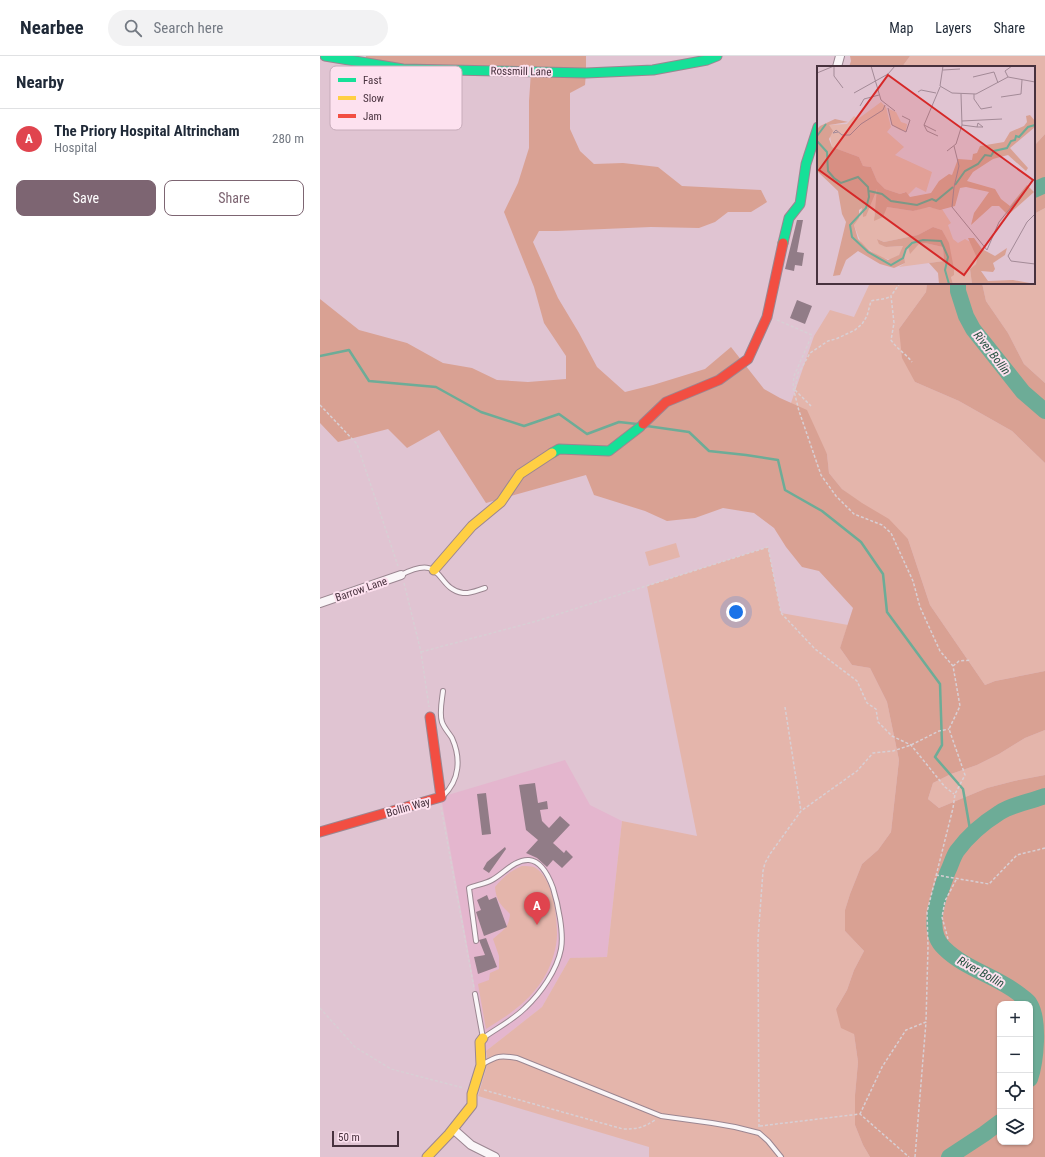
<!DOCTYPE html>
<meta charset="utf-8">
<style>
:root{--surface:#fff;--page:#f2f2f3;--text:#1f2937;--muted:#747a83;--line:#e0e1e3;--accent:#7d6572}
body{margin:0;font-family:"Roboto Condensed",sans-serif;background:var(--page);color:var(--text)}
.controls{position:absolute;right:12px;bottom:12px;display:grid;overflow:hidden;border-radius:8px;box-shadow:0 1px 3px #0004}
.controls button{width:36px;height:36px;display:grid;place-items:center;padding:0;border:0;border-bottom:1px solid var(--line);background:var(--surface);color:var(--text);font:20px sans-serif}
.scale{position:absolute;left:12px;bottom:10px;width:67px;box-sizing:border-box;padding-left:4px;border:2px solid #48323e;border-top:0;font-size:11px;line-height:14px;white-space:nowrap;color:#48323e;-webkit-text-stroke:3px #fde1ef;paint-order:stroke}
.you{position:absolute;left:416px;top:556px;width:14px;height:14px;margin:-10px;border:3px solid #fff;border-radius:50%;background:#1a73e8;box-shadow:0 0 0 6px #1a73e833}
.badge{display:grid;place-items:center;width:26px;height:26px;border-radius:50%;background:var(--accent);color:#fff;font-size:13px;font-weight:700}
.pin{position:absolute;translate:-50% -33px;filter:drop-shadow(0 1px 2px #0008)}
.pin::after{content:'';position:absolute;top:21px;width:14px;height:12px;background:inherit;clip-path:polygon(0 0,100% 0,50% 100%)}
.list{margin:0;padding:0;list-style:none}
h2{display:flex;justify-content:space-between;align-items:center;height:52px;margin:0;padding:0 16px;font-size:17px}
h2 small{font-size:13px;font-weight:400;color:var(--muted)}
.list li{display:grid;grid-template-columns:26px 1fr auto;gap:12px;align-items:center;box-sizing:border-box;height:60px;padding:0 16px;border-top:1px solid var(--line)}
.list b{display:block;font-size:15px;white-space:nowrap}
.list p{margin:0;font-size:13px;white-space:nowrap;color:var(--muted)}
.list em{font-size:13px;font-style:normal;color:var(--muted)}
.actions{display:flex;gap:8px;padding:12px 16px}
.actions a{flex:1;padding:9px 0;border:1px solid var(--accent);border-radius:8px;text-align:center;font-size:14px;color:var(--accent)}
.actions .main{background:var(--accent);color:#fff}
.icon{flex:none;width:22px;height:22px;fill:none;stroke:currentColor;stroke-width:2;stroke-linecap:round;stroke-linejoin:round}
.map{position:relative;flex:none;width:725px;height:1101px;overflow:hidden}
header{display:flex;align-items:center;gap:24px;box-sizing:border-box;height:56px;padding:0 20px;background:var(--surface);border-bottom:1px solid var(--line)}
header strong{font-size:19px}
nav{display:flex;gap:22px;margin-inline-start:auto;font-size:14px}
.search{width:280px;height:36px;background:var(--page);display:flex;align-items:center;gap:10px;box-sizing:border-box;padding:0 14px;border-radius:22px;color:var(--muted);font-size:15px}
main{display:flex}
aside{flex:1;background:var(--surface)}
.map>svg:first-child{display:block}
</style>
<header>
<strong>Nearbee</strong>
<div class="search"><svg class="icon" aria-label="search" viewBox="0 0 24 24"><circle cx="10" cy="10" r="6"/><path d="M15 15l6 6"/></svg>Search here</div>
<nav><a>Map</a><a>Layers</a><a>Share</a></nav>
</header>
<main>
<aside>
<h2>Nearby<small></small></h2>
<ul class="list">
<li><span class="badge" style="background:#e0444e">A</span><div><b>The Priory Hospital Altrincham</b><p>Hospital</p></div><em>280 m</em></li>
</ul>
<div class="actions"><a class="main">Save</a><a>Share</a></div>
</aside>
<div class="map">
<svg width="725" height="1101" viewBox="0 0 725 1101">
<rect width="100%" height="100%" fill="#e0c4d2"/>
<path fill="#e4b6ce" d="M245 704 270 749 302 765 287 901 250 902 222 951 166 995 121 741Z"/>
<path fill="#e4b5ab" d="M590 0H725V78L714 90V11H582Z
M725 152V327L704 308 688 277 666 245 662 227H714V158Z
M550 227H607L606 236 579 273 595 326 639 345 692 375 725 407V615L675 625 665 629 610 549 588 483 522 433 509 417 507 398 471 347 494 280 510 254 534 261Z
M356 487 360 501 329 510 325 496Z
M448 491 461 557 528 569 520 592 532 609 550 612 567 646 579 704 571 776 558 794 542 808 530 838 525 854V875L544 895 534 914 527 934 516 953 534 978 538 1006 535 1039V1069L543 1089 550 1101H329V1091L158 1040 168 1006 166 995 222 951 250 902 287 901 302 765 377 780 327 530Z
M725 674V719L694 725 667 732 619 752 608 743 613 727 631 718 657 709 679 698 705 682Z
M202 810C206 810 211 810 214 811 233 821 237 859 237 878 237 891 232 907 226 918 212 944 190 958 166 973L158 928 169 924 170 917 179 913V900L173 883C183 874 189 872 190 858 181 849 176 845 175 831 183 821 190 815 202 810Z"/>
<path fill="#d9a193" fill-rule="evenodd" d="M46 0H266V17L265 29 250 37V73L260 95 274 108 303 107 338 111 362 130 441 134 447 146 431 156H408L395 166 379 172 331 171 237 175H219L213 186 238 242 259 277 277 311 305 336 333 329 385 313 411 291 444 333 460 342 487 354 507 398 509 417 522 433 542 447 569 463 588 483 610 549 665 629 675 625 725 615V674L705 682 679 698 657 709 631 718 613 727 608 743 619 752 667 732 694 725 725 719V1101H550L543 1089 535 1069V1039L538 1006 534 978 521 972 516 953 527 934 534 914 544 895 525 875V854L530 838 542 808 558 794 571 776 579 704 567 646 550 612 532 609 520 592 533 552 499 515 482 511 466 491 454 472 434 457 403 452 375 462 347 465 325 455 274 439 266 419 166 447 119 374 87 392 68 373 18 386 0 367V243L39 274 87 287 123 307 152 312 177 324 208 326 246 323V300L224 267 214 231 184 156 198 127 209 92V45L211 16 45 7ZM680 948H710V1086H680Z
M530 0H590L582 11H529L531 5Z
M725 78V152L714 158V90Z
M607 227H662L666 245 688 277 704 308 725 327V407L692 375 639 345 595 326 582 302 579 273 606 236Z"/>
<g fill="none" stroke-linecap="round" stroke-linejoin="round">
<path stroke="#6dac97" stroke-width="2.5" d="M0 300 29 294 49 325 116 331 161 356 204 370 239 358 267 378 299 366 317 368
M327 370 369 376 389 395 426 399 458 404 465 434 502 455 541 486 563 518 567 556 620 628 622 689 615 701 643 733 651 779"/>
<path stroke="#6dac97" stroke-width="16" d="M714 134 725 129
M638 227V235L646 260 653 273 703 336 725 355
M710 1023C716 1005 720 965 710 948 708 944 702 941 699 938 676 920 645 913 624 892 604 874 620 836 628 815 631 809 633 801 637 795 648 780 663 767 679 757 692 748 710 746 725 740
M629 1101 664 1078 680 1066"/>
</g>
<path fill="#917c87" d="M477 164H483L477 196 484 197 482 210 475 209 474 215 465 213Z
M477 244 492 250 485 268 470 262Z
M215 727 218 747 227 745 228 753 220 754 222 765 229 772 240 760 250 769 233 787 244 797 246 794 253 801 242 812 233 804 227 811 217 802 206 797 218 784 206 774 199 729Z
M166 737 171 778 162 779 157 738Z
M185 791 186 793 169 817 163 813 167 806Z
M167 839 169 844 176 841 187 871 164 880 156 856 161 854 157 844Z
M166 882 177 911 158 918 154 901 165 899 159 884Z"/>
<g fill="none" stroke-linecap="round" stroke-linejoin="round">
<g stroke="#9b8691" stroke-width="6">
<path id="lane" d="M81 519C125 496 115 533 143 537 150 538 158 534 165 532
M123 740C140 724 141 702 132 682 129 677 124 672 122 666 119 657 122 644 123 635
M155 938 163 982C177 972 193 964 205 952 221 937 237 914 241 893 244 877 238 848 233 832 229 821 222 805 209 804 195 803 183 818 172 824 165 828 156 829 149 832L156 885
M163 1008C177 1000 180 999 197 1002L341 1060 392 1067 415 1071 439 1077 448 1085 461 1101"/>
</g>
<g stroke="#9b8691" stroke-width="10">
<path id="street" d="M517 11 520 0
M0 547 81 519
M133 1073 151 1089 175 1101"/>
</g>
<g stroke="#9b8691" stroke-width="11">
<path id="fast" d="M5 0 83 13 266 17 333 14 387 4 397 0
M463 187 469 162 480 148 486 108 498 71
M232 397 239 393 289 395 320 371"/>
</g>
<g stroke="#9b8691" stroke-width="11">
<path id="slow" d="M114 514 152 470 181 446 200 418 232 397
M107 1101 129 1078 152 1049V1038L161 1009 160 986 163 982"/>
</g>
<g stroke="#9b8691" stroke-width="11">
<path id="jam" d="M323 368 346 346 399 324 428 303 447 261 463 187
M0 776 121 741 110 661"/>
</g>
<path stroke="#d8cfd4" stroke-width="1.5" stroke-dasharray="3 2" stroke-linecap="butt" d="M580 227 571 240 574 267 571 284C577 293 585 297 592 306
M457 264 492 279 474 320 473 331 479 355 501 419 516 440 534 458 562 469 571 477 593 525 600 551 620 595 633 610 640 650 629 673 645 719 635 738 633 752 607 856 608 891 606 966 586 974 562 1011 540 1058
M475 333 478 317 481 313 490 297 508 285 516 283 535 274 542 268 547 260 551 245C558 243 565 244 571 240
M475 334 491 350
M0 349 37 388 78 510
M84 527 101 596 109 651
M101 596 217 565 448 491 461 557 495 593 537 625 547 647 556 653 558 666 572 680 591 689 625 731 634 738
M633 610 639 605 651 604
M465 651 481 755
M121 751 154 932
M616 819 669 828 697 799 725 792
M628 883 622 861 625 845 637 822
M0 952 35 991 71 1013 144 1032
M164 1034 303 1073C317 1073 323 1072 335 1064
M440 1070 540 1058 589 1101
M439 1071 438 883 443 815 445 807 450 798 481 755 537 715 553 697 573 695 591 689 619 675 629 673
M595 1101 606 966"/>
<use href="#lane" stroke="#faf6f8" stroke-width="4"/>
<use href="#street" stroke="#faf6f8" stroke-width="8"/>
<use href="#fast" stroke="#16e098" stroke-width="9"/>
<use href="#slow" stroke="#ffcf43" stroke-width="9"/>
<use href="#jam" stroke="#f24e42" stroke-width="9"/>
</g>
<g text-anchor="middle" stroke-width="4" stroke-linejoin="round" paint-order="stroke">
<g font-size="11" fill="#48323e" stroke="#fde1ef">
<text transform="translate(201 15) rotate(1)" y="4">Rossmill Lane</text>
<text transform="translate(41 533) rotate(-19)" y="4">Barrow Lane</text>
<text transform="translate(88 751) rotate(-16)" y="4">Bollin Way</text>
</g>
<g font-size="12" font-style="italic" fill="#25503f" stroke="#fde1ef">
<text transform="translate(672 297) rotate(52)" y="4">River Bollin</text>
<text transform="translate(661 916) rotate(29)" y="4">River Bollin</text>
</g>
</g>
<g transform="translate(497 10)">
<rect width="218" height="218" fill="#e0c4d2"/>
<path d="M64 36 69 41 74 61 70 66 87 81 78 89 115 106 109 126 99 121 91 129 88 126 83 128 68 123 60 115 54 101 46 100 42 91 15 81 11 59 30 58 37 50 41 53ZM72 43 79 46 84 56 90 58 89 65 83 64 75 59ZM58 123 62 125 57 151 70 141 96 145 109 141 125 143 134 157 131 159 136 173 141 177 148 173 155 177 160 192 159 198 153 203 155 218H136L134 211 137 203 135 196 130 174 125 164 116 161 101 169 67 176 60 173 69 181 87 180 82 189 75 194 62 191 44 177 37 159 45 142V148L49 149ZM108 177 126 181 127 195 82 201 88 197 87 189 92 180 95 185 102 178Z" fill="#e4b5ab"/>
<path d="M213 49 218 55V61L193 82 211 102 209 105 191 89 176 93 156 106 150 115 178 123 184 133 193 140 210 119 217 126 191 149 182 140H175L154 159 157 147 172 126 149 121 143 122 138 140 123 144 112 141 96 145 70 141 66 151 57 155 60 123 49 150 46 151 45 142 42 144V152L37 159 41 173 53 185 71 194 82 189 86 180 69 181 62 178 60 173 67 176 101 169 116 161 125 164 132 177 137 203V209L134 211 136 218H122L121 207 112 197 127 195 126 181 108 177 102 178 93 188 91 180 87 188 88 197 77 202 63 198 41 185 29 194 23 209 16 210 29 156 25 148 21 125 0 105V63L3 60 18 53 31 56 12 59 16 65 12 73 15 81 42 91 46 100 54 101 60 115 68 123 83 128 89 126 93 131 114 127 122 115 132 108 135 109 141 93 155 94 156 88 160 87 163 80 187 76 193 66 207 60 210 56 209 50ZM151 172H157L165 183 178 190 190 182 188 189 176 197 178 203 176 206 164 205 171 215 196 214 218 218H155L153 203 159 198 160 192Z" fill="#d9a193"/>
<path fill="none" stroke="#6dac97" stroke-width="2" d="M0 70 9 58M0 75 10 86 11 105 17 112 24 117 41 111 51 121 52 131 49 142 33 159 35 171 51 186 74 199 86 192 89 183 95 177 106 174 124 175 131 191 128 204 132 218M138 119 148 105 161 98 168 89 174 90 177 85 190 82 194 75 198 74 199 70 202 71 211 61 218 59M52 125 65 128 74 135 100 139 115 133 119 135 136 121"/>
<path fill="none" stroke="#a38a97" stroke-width="1" d="M17 0V10L26 22M54 0 64 34 78 45M126 0 123 20 135 27 159 28 191 11 218 16M126 4 143 3M0 7 17 0M156 11 177 6 181 17M191 11 188 5 195 0M101 26 104 24 119 27M37 27 71 8 78 0M157 28V33L164 43 175 41M184 31 204 28 205 14M43 40 47 33 62 29M71 42 75 59 89 66 93 54 85 50M145 55 185 53M107 59 110 65 121 70M145 59 160 61 161 57 166 61H160M119 65 107 59 123 21M21 66 16 67 19 64 25 69H33L44 58 66 44 68 39M130 85 139 78 145 59 144 28M137 121 135 141 170 184 182 156 218 112M137 121 142 100 137 80M218 148 210 156 191 190 194 195 218 198"/>
<path fill="#d62828" fill-opacity="0.15" stroke="#d62828" stroke-width="2" d="M71 9 216 114 147 209 2 104Z"/>
<rect width="218" height="218" fill="none" stroke="#48323e" stroke-width="2"/>
</g>
<rect x="10" y="10" width="132" height="64" rx="6" fill="#fde1ef" stroke="#c7acba" stroke-width="1"/>
<rect x="18" y="22" width="18" height="4" fill="#16e098"/>
<rect x="18" y="40" width="18" height="4" fill="#ffcf43"/>
<rect x="18" y="58" width="18" height="4" fill="#f24e42"/>
<g font-size="11" fill="#48323e">
<text x="43" y="28">Fast</text>
<text x="43" y="46">Slow</text>
<text x="43" y="64">Jam</text>
</g>
</svg>
<div class="controls">
<button>+</button>
<button>−</button>
<button><svg class="icon" aria-label="locate" viewBox="0 0 24 24"><circle cx="12" cy="12" r="6"/><path d="M12 2v4M12 18v4M2 12h4M18 12h4"/></svg></button>
<button><svg class="icon" aria-label="layers" viewBox="0 0 24 24"><path d="M12 4l9 5-9 5-9-5zM3 14l9 5 9-5"/></svg></button>
</div>
<div class="scale">50 m</div>
<div class="you"></div>
<div class="pin badge" style="left:217px;top:869px;background:#e0444e">A</div>
</div>
</main>
